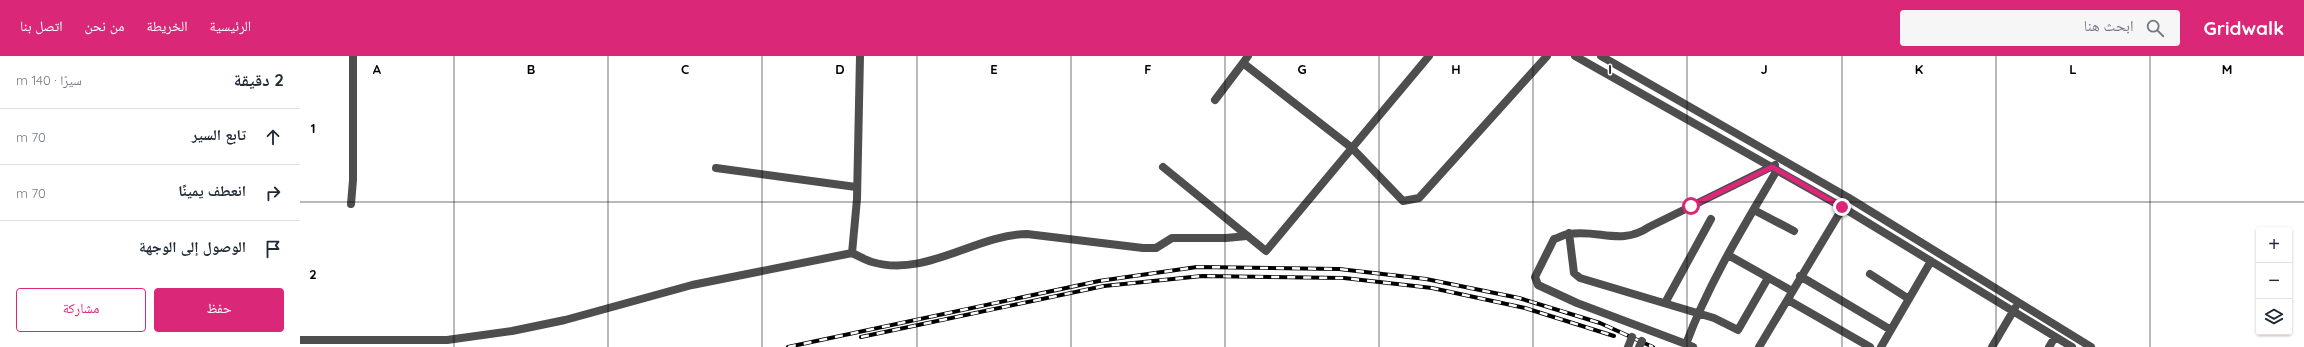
<!DOCTYPE html>
<html lang="ar">
<meta charset="utf-8">
<style>
:root{--surface:#fff;--page:#f6f6f7;--text:#1f2937;--muted:#747a83;--line:#e0e1e3;--accent:#db2777}
body{margin:0;font-family:Quicksand,"Noto Naskh Arabic",sans-serif;background:var(--page);color:var(--text);direction:rtl}
.controls{position:absolute;right:12px;bottom:12px;display:grid;overflow:hidden;border-radius:4px;box-shadow:0 1px 3px #0004}
.controls button{width:36px;height:36px;display:grid;place-items:center;padding:0;border:0;border-bottom:1px solid var(--line);background:var(--surface);color:var(--text);font:20px sans-serif}
.stop{position:absolute;width:12px;height:12px;margin:-9px;border:3px solid #db2777;border-radius:50%;background:#fff}
.stop.end{background:#db2777;border-color:#fff;box-shadow:0 1px 4px #0008}
.list{margin:0;padding:0;list-style:none}
h2{display:flex;justify-content:space-between;align-items:center;height:52px;margin:0;padding:0 16px;font-size:17px}
h2 small{font-size:13px;font-weight:400;color:var(--muted)}
.list li{display:grid;grid-template-columns:26px 1fr auto;gap:12px;align-items:center;box-sizing:border-box;height:56px;padding:0 16px;border-top:1px solid var(--line)}
.list b{display:block;font-size:15px;white-space:nowrap}
.list em{font-size:13px;font-style:normal;color:var(--muted)}
.actions{display:flex;gap:8px;padding:12px 16px}
.actions a{flex:1;padding:9px 0;border:1px solid var(--accent);border-radius:4px;text-align:center;font-size:14px;color:var(--accent)}
.actions .main{background:var(--accent);color:#fff}
.icon{flex:none;width:22px;height:22px;fill:none;stroke:currentColor;stroke-width:2;stroke-linecap:round;stroke-linejoin:round}
.map{position:relative;flex:none;width:2004px;height:291px;overflow:hidden;direction:ltr}
header{display:flex;align-items:center;gap:24px;box-sizing:border-box;height:56px;padding:0 20px;background:var(--accent);color:#fff}
header strong{font-size:19px}
nav{display:flex;gap:22px;margin-inline-start:auto;font-size:14px}
.search{width:280px;height:36px;background:var(--page);display:flex;align-items:center;gap:10px;box-sizing:border-box;padding:0 14px;border-radius:4px;color:var(--muted);font-size:15px}
main{display:flex}
aside{flex:1;background:var(--surface)}
.map>svg:first-child{display:block}
</style>
<header>
<strong>Gridwalk</strong>
<div class="search"><svg class="icon" aria-label="search" viewBox="0 0 24 24"><circle cx="10" cy="10" r="6"/><path d="M15 15l6 6"/></svg>ابحث هنا</div>
<nav><a>الرئيسية</a><a>الخريطة</a><a>من نحن</a><a>اتصل بنا</a></nav>
</header>
<main>
<div class="map">
<svg width="2004" height="291" viewBox="0 0 2004 291">
<rect width="100%" height="100%" fill="#fff"/>
<g fill="none" stroke-linecap="round" stroke-linejoin="round">
<path stroke="#4e4e4e" stroke-width="8" d="M1129 0 1052 92 1103 145 1119 142 1247 0
M1275 0 1542 151 1772 291
M1301 0 1549 142 1791 291
M915 44 943 7
M863 111 966 195 1052 92 943 7 948 0
M416 112 556 131
M51 148 53 124V0
M1454 154 1494 175
M1269 177 1274 217 1280 222 1414 262 1438 274 1468 222
M1428 199 1492 235
M1570 218 1609 243
M1500 220 1591 274
M1488 244 1570 291
M1365 247 1411 163
M1386 288 1277 247 1238 229 1235 221 1254 183C1259 182 1264 178 1269 178 1299 173 1321 190 1349 171L1475 109
M1393 291 1386 288C1409 226 1444 170 1477 114
M1459 291 1545 148
M1581 291 1631 205
M1692 291 1715 252
M1749 291 1755 281"/>
<path stroke="#4e4e4e" stroke-width="8" d="M552 197C559 200 565 204 572 206 625 222 675 179 727 178L843 192H856L872 182H926L947 180
M0 284H147L212 275 265 264 392 229 552 197 557 143 560 0"/>
<g stroke="#000" stroke-width="4">
<path id="rail" d="M561 281 804 230 902 220 1044 222 1132 232 1225 252 1314 280
M488 291 799 225 897 211 1039 213 1126 223 1219 242 1300 267 1353 291"/>
</g>
<use href="#rail" stroke="#fff" stroke-width="2.5" stroke-dasharray="8" stroke-linecap="butt"/>
<path stroke="#4e4e4e" stroke-width="8" d="M1328 291 1332 281
M1339 291 1342 285"/>
</g>
<g fill="none" stroke-linecap="round" stroke-linejoin="round">
<path stroke="#db2777" stroke-width="5" d="M1391 150 1472 111 1542 151"/>
</g>
<path fill="none" stroke="#000" stroke-width="1" stroke-opacity="0.55" d="M154 0V291M308 0V291M462 0V291M617 0V291M771 0V291M925 0V291M1079 0V291M1233 0V291M1387 0V291M1542 0V291M1696 0V291M1850 0V291M0 146H2004"/>
<g font-size="13" text-anchor="middle" font-weight="bold" fill="#000" stroke="#fff" stroke-width="3" stroke-linejoin="round" paint-order="stroke">
<text x="77" y="18">A</text>
<text x="231" y="18">B</text>
<text x="385" y="18">C</text>
<text x="540" y="18">D</text>
<text x="694" y="18">E</text>
<text x="848" y="18">F</text>
<text x="1002" y="18">G</text>
<text x="1156" y="18">H</text>
<text x="1310" y="18">I</text>
<text x="1464" y="18">J</text>
<text x="1619" y="18">K</text>
<text x="1773" y="18">L</text>
<text x="1927" y="18">M</text>
<text x="13" y="77">1</text>
<text x="13" y="223">2</text>
</g>
</svg>
<div class="controls">
<button>+</button>
<button>−</button>
<button><svg class="icon" aria-label="layers" viewBox="0 0 24 24"><path d="M12 4l9 5-9 5-9-5zM3 14l9 5 9-5"/></svg></button>
</div>
<div class="stop" style="left:1391px;top:150px"></div>
<div class="stop end" style="left:1542px;top:151px"></div>
</div>
<aside>
<h2>2 دقيقة<small>سيرًا · 140 m</small></h2>
<ul class="list">
<li><svg class="icon" aria-label="ahead" viewBox="0 0 24 24"><path d="M12 20V5M6 11l6-6 6 6"/></svg><div><b>تابع السير</b></div><em>70 m</em></li>
<li><svg class="icon" aria-label="right" viewBox="0 0 24 24"><path d="M7 20v-9h11M14 6l5 5-5 5"/></svg><div><b>انعطف يمينًا</b></div><em>70 m</em></li>
<li><svg class="icon" aria-label="arrive" viewBox="0 0 24 24"><path d="M6 21V4h12l-3 4 3 4H6"/></svg><div><b>الوصول إلى الوجهة</b></div></li>
</ul>
<div class="actions"><a class="main">حفظ</a><a>مشاركة</a></div>
</aside>
</main>
